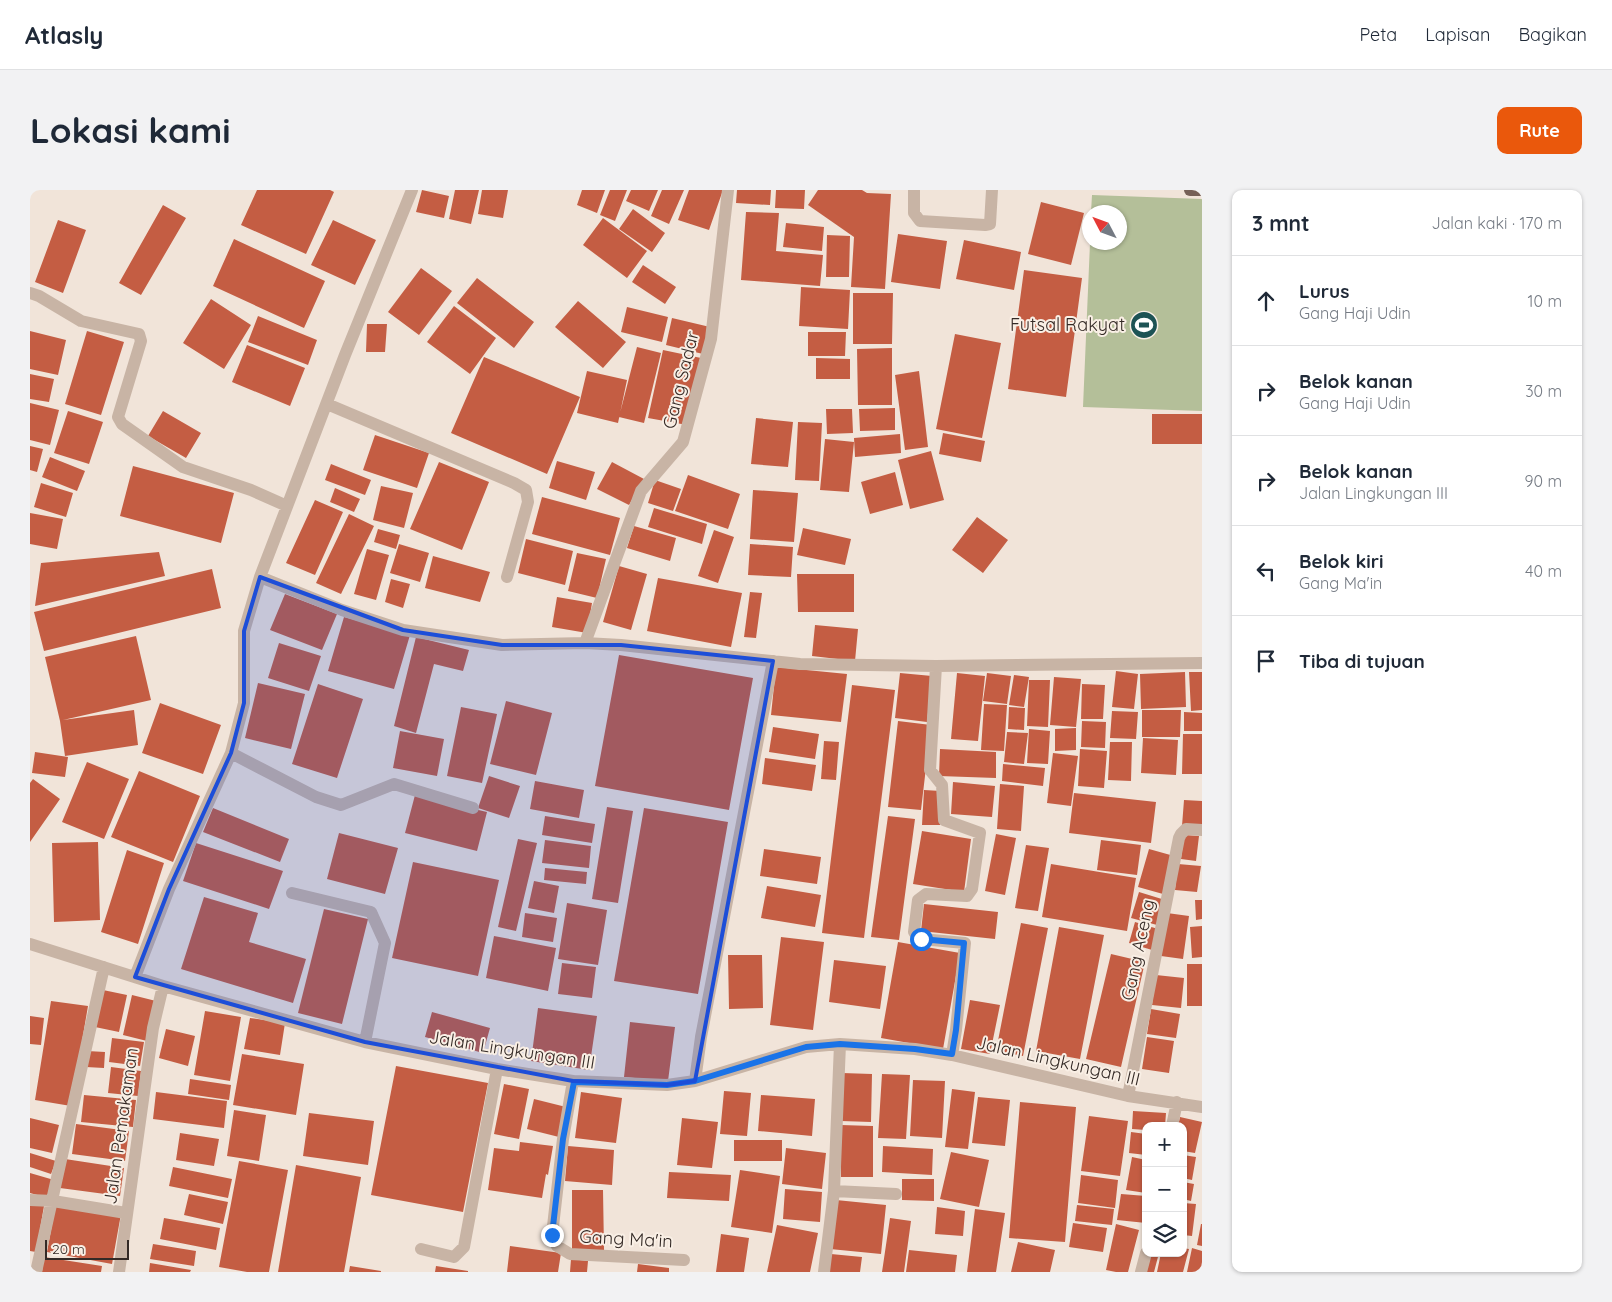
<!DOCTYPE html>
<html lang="id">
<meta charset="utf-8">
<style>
:root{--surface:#fff;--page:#f2f2f3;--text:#1f2937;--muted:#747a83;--line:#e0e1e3;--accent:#ea580c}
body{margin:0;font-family:Quicksand,sans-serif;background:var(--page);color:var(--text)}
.controls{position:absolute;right:15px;bottom:15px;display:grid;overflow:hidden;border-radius:10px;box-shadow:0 1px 4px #0004}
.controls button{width:45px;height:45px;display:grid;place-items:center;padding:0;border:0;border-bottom:1px solid var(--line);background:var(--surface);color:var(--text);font:25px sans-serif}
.compass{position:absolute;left:1052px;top:15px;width:45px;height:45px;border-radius:50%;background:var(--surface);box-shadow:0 1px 4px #0004;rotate:311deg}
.scale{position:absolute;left:15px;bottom:12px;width:84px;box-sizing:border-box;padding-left:5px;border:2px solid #342a26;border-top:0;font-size:14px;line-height:18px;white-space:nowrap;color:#342a26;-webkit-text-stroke:4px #f9efe5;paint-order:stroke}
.stop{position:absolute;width:15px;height:15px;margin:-11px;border:4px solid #1a73e8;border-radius:50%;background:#fff}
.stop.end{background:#1a73e8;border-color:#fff;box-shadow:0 1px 5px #0008}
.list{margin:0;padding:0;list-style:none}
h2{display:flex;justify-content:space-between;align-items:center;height:65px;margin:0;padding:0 20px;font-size:21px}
h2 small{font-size:16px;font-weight:400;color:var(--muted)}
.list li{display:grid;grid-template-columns:32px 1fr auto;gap:15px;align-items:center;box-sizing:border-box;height:90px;padding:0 20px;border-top:1px solid var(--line)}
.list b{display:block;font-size:19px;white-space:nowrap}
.list p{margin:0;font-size:16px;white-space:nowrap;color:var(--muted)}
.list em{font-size:16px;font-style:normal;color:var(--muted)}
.icon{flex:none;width:28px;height:28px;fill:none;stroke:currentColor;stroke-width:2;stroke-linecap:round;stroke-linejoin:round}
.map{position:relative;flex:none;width:1172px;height:1082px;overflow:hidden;border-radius:10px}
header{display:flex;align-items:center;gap:30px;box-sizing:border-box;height:70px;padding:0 25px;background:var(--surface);border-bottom:1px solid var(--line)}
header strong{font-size:24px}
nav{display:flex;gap:28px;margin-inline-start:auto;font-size:18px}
.intro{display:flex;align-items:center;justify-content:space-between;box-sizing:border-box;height:120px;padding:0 30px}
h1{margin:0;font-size:35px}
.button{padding:12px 22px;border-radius:10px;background:var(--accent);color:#fff;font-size:18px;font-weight:700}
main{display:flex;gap:30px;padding:0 30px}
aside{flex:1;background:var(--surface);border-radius:10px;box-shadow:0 1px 4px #0004}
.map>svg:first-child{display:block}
</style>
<header>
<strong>Atlasly</strong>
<nav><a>Peta</a><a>Lapisan</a><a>Bagikan</a></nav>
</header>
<div class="intro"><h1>Lokasi kami</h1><a class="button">Rute</a></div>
<main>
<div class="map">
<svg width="1172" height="1082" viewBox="0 0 1172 1082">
<rect width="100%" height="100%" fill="#f1e4d9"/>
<path fill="#b4bf99" d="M1062 5 1172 9V221L1053 217 1060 53 1090 52V22H1061Z"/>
<path fill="#c45d43" d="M227 0H300L304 2 276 64 211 35Z
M392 0 419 6 414 28 386 22Z
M425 0H449L441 34 419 29Z
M452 0H478L473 28 448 24Z
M552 0H575L567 23 547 15Z
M580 0H597L585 31 570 25Z
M601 0H628L619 21 596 11Z
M632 0H654L639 34 621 26Z
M659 0H693L679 40 648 30Z
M707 0H741L740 15 706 13Z
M746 0H775L774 19 745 18Z
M788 0H832L837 3 861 4 855 99 821 97 824 47 778 15Z
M1011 12 1054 23 1041 75 998 64Z
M133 15 156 28 111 105 89 93Z
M603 19 635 43 622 62 589 39Z
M716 22 749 23 746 61 793 65 790 96 711 90Z
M573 28 617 61 597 88 553 55Z
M28 30 56 40 33 103 5 92Z
M303 30 346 50 325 95 281 75Z
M756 33 794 37 792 61 753 57Z
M868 44 917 51 910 99 861 92Z
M797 45 820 46 819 87H796Z
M204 49 295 91 274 138 183 96Z
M934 50 991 62 984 100 926 89Z
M613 75 646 97 635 114 602 92Z
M391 78 422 101 389 145 358 122Z
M994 80 1052 88 1036 207 978 199Z
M447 88 504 132 484 158 427 113Z
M771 97 820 100 818 139 769 136Z
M823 103H863L862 154H823Z
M181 109 221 135 194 179 153 153Z
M548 111 596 152 573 178 525 137Z
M424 116 466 148 440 184 397 152Z
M597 117 638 127 632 152 591 142Z
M228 126 287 150 278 175 218 152Z
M642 128 680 137 673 164 636 155Z
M337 134H357L355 162H336Z
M0 141 36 150 28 185 0 179Z
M57 141 94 152 71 225 35 214Z
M778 142H816L815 166H778Z
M925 144 971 153 952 248 906 239Z
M217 155 275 178 260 216 202 192Z
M607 157 631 163 614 233 589 227Z
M862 158V215H828L827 159Z
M633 160 671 168 657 235 618 228Z
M454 167 550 207 517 284 421 243Z
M786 168 820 169V189H786Z
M557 181 597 190 588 233 547 223Z
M889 181 898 257 875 260 865 185Z
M0 184 24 189 19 212 0 209Z
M0 213 29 220 20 255 0 250Z
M865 218V240L830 241 829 219Z
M796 219H822L823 243 797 244Z
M38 221 73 232 59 274 24 263Z
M133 221 171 243 156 268 118 246Z
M1122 224H1172V254H1122Z
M726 228 763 232 758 277 721 274Z
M768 232 792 233 789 291 765 290Z
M913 243 955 251 951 272 909 264Z
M870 244 871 263 825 267 824 248Z
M345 245 399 263 387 298 333 280Z
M795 249 824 252 819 302 790 300Z
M0 256 13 259 7 282 0 280Z
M901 261 914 310 880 319 868 270Z
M20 267 55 281 47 301 12 287Z
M527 271 565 282 556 310 519 298Z
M409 272 459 292 432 360 380 339Z
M582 272 614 289 599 315 567 299Z
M301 274 341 290 335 305 295 290Z
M103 276 204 303 191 353 90 326Z
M865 282 873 315 840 324 831 292Z
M658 285 710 304 698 339 645 321Z
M625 290 651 299 643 321 618 313Z
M11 293 43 303 36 327 4 317Z
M351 296 383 303 374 338 343 330Z
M305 298 330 309 324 322 300 312Z
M723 300 768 303 764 352 720 349Z
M512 307 590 328 580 365 502 344Z
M285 310 313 322 285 385 256 373Z
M624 318 677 334 672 354 618 337Z
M0 323 33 329 27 359 0 354Z
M319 324 344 336 311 404 286 393Z
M947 327 978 350 953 383 922 360Z
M604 336 646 348 640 371 597 358Z
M773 338 821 349 815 375 767 365Z
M348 339 370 345 366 359 344 352Z
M684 340 704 347 688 393 668 386Z
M496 349 543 361 535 395 488 383Z
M369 354 399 363 390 392 360 383Z
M720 354 763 357 761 387 718 385Z
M337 359 359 365 346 410 324 404Z
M129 362 135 386 5 416 11 373Z
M547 363 576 369 567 408 538 401Z
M403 366 460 382 450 412 395 398Z
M589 376 617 384 601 440 573 432Z
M182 379 191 418 14 461 4 422Z
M767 384H824V422H768Z
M628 388 712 403 701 457 617 441Z
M361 389 380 394 373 418 355 412Z
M720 402 732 403 726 448 714 447Z
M255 404 307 424 292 460 240 440Z
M527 407 562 413 557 443 522 437Z
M314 427 380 445 364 499 298 481Z
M785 435 828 439 825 471 782 466Z
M106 446 121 510 33 530 104 520 108 555 35 566 30 531 15 467Z
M386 447 439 460 433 481 404 474 386 543 364 536Z
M249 453 291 466 279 501 238 488Z
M589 465 723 488 699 620 565 596Z
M746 477 817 484 811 532 741 525Z
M1086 481 1108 484 1104 519 1082 517Z
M1155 482 1156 517 1111 519 1110 484Z
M1159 482H1172V520L1161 521Z
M870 483 902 486 897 532 865 528Z
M927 483 955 486 948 551 921 549Z
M957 483 981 486 977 514 953 511Z
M984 485 999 487 994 517 979 515Z
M1024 487 1051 489 1046 537 1020 535Z
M999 490H1020L1018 537 997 536Z
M228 493 275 504 261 559 215 548Z
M288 494 333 509 307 588 262 574Z
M1052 494 1075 495 1073 529H1051Z
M822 495 865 500 834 748 792 743Z
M476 511 522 523 506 585 460 574Z
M130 513 191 535 173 584 112 563Z
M954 514 977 515 974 561 951 560Z
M431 517 467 524 452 593 417 586Z
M979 517 995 518 994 540 978 539Z
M1112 520H1151L1150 547H1112Z
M1082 521 1108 522 1106 549 1080 548Z
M1154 522 1172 523V541H1154Z
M868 531 901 535 891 620 858 617Z
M1052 531 1076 532 1075 558 1051 557Z
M743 537 789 544 785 569 739 562Z
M1046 538V560L1025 561V539Z
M999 539 1020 541 1018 574 997 573Z
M370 541 414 549 407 586 363 578Z
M977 542 998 543 994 574 974 572Z
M1153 544H1172V584H1152Z
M1113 548 1148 550 1146 585 1111 583Z
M794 551 809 552 806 590 791 589Z
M1080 552H1102L1101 591 1078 590Z
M910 559 966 562V588L909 586Z
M1050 559 1077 561 1074 598 1048 596Z
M5 562 38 567 35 587 2 583Z
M1023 563 1048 566 1041 616 1017 613Z
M735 568 786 575 782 601 732 594Z
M57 572 99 589 74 649 32 632Z
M973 574 1015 578 1013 596 972 591Z
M109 581 170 606 143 672 81 647Z
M459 586 490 596 479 628 448 618Z
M3 589 30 609 0 652V593Z
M505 591 554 600 549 628 500 619Z
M923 592 965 596 962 627 921 624Z
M970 594 994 596 991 641 967 639Z
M894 600 911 601 910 635H892Z
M1044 603 1126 612 1121 653 1039 643Z
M385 605 457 622 447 661 375 643Z
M1154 610 1172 611V637L1152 636Z
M577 617 603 621 588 713 562 709Z
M183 618 259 649 250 672 173 642Z
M614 618 698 632 668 804 584 791Z
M515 626 565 634 562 653 512 645Z
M858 626 885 629 869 750 841 747Z
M892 641 941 649 934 702 883 694Z
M309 643 368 658 355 704 297 689Z
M966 644 986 648 975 705 955 701Z
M1154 645 1169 646 1166 671 1151 669Z
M488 649 507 653 486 741 468 737Z
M515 650 561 656 559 678 512 673Z
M1071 650 1111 655 1107 685 1067 680Z
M68 652 70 730 24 732 22 653Z
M166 653 253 681 239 719 153 691Z
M996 655 1019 658 1008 721 985 718Z
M734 659 791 667 787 694 730 686Z
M1119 659 1144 666 1133 704 1108 697Z
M97 660 134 673 108 754 71 742Z
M383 672 469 690 448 786 362 768Z
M1021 674 1106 688 1097 741 1012 727Z
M1148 674 1171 676 1167 702 1145 700Z
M515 678 557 682 556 694 514 690Z
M504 691 529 696 524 723 498 718Z
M737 696 791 705 785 737 731 728Z
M1109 702 1135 710 1127 735 1101 728Z
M174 707 228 723 219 752 276 769 263 813 151 779Z
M1165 710H1172V729L1166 730Z
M537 713 577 720 568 775 528 769Z
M894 714 968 722 965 749 891 741Z
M294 719 338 729 312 834 268 823Z
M495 723 527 728 523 752 492 747Z
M1137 723 1159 726 1153 769 1131 766Z
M1105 732 1128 739 1122 760 1099 753Z
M991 733 1018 738 993 866 966 861Z
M1172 736V767L1162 768 1160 737Z
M1029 737 1074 745 1050 869 1006 861Z
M464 746 526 758 518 801 456 788Z
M751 747 794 752 783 840 740 835Z
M868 752 930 763 913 859 851 848Z
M1081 764 1115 772 1091 877 1056 869Z
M698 765H732L733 818 699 819Z
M804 770 856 776 850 819 799 812Z
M532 773 566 777 562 808 528 804Z
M1157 774H1172V816H1157Z
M1126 785 1154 788 1151 818 1122 815Z
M73 800 97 805 89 842 65 837Z
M102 805 126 811 117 851 93 845Z
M940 810 970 815 960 864 931 859Z
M21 811 58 816 41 916 5 910Z
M508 818 567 826 559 880 501 871Z
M1121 819 1150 824 1146 848 1117 844Z
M175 821 211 827 200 891 164 885Z
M402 822 460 838 453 863 395 847Z
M0 826 14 828 11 855 0 854Z
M220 828 255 833 250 865 214 859Z
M600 832 645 837 638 891 594 887Z
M136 839 165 846 158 876 129 868Z
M1117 847 1144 851 1139 883 1112 879Z
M82 848 114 852 110 876 79 872Z
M57 861 75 862 74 878 56 877Z
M212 864 274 874 266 925 203 915Z
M366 876 458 893 433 1022 341 1005Z
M81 877 111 881 108 906 78 903Z
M812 883 842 884 841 932 811 931Z
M852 884 880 885 876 949 848 948Z
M160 889 201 895 199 910 158 904Z
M883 890 915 891 912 948 880 946Z
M474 894 499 899 489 949 464 944Z
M922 899 945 902 938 959 915 957Z
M694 901 721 903 717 946 690 944Z
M126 902 197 911 194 938 123 929Z
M551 902 592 908 586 953 545 948Z
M54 905 106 910 103 937 51 932Z
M731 905 785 909 782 946 728 941Z
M948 907 980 910 975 956 942 953Z
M504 909 536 917 529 947 497 939Z
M990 912 1046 917 1035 1052 979 1048Z
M204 920 236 925 229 971 197 966Z
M1103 921 1136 923 1135 936H1116V940L1102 939Z
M279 923 344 931 338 975 273 966Z
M1059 926 1098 931 1090 986 1051 981Z
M1150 927 1172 932 1165 963 1153 961V936H1148Z
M0 928 29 935 22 963 0 958Z
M652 928 688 932 682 978 647 975Z
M46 934 99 941 95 971 42 964Z
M811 935 843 936V987H811Z
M1101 942 1116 944V965L1099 963Z
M150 943 189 949 184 976 146 970Z
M704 950H752V971H704Z
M490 952 523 956 518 985 516 984 512 1008 458 1000 464 958 489 961Z
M538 956 584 960 582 995 535 991Z
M853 956 903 959 902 985 852 982Z
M756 958 796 963 792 999 752 994Z
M921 962 959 970 949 1017 910 1009Z
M0 963 26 971 21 984 0 977Z
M1153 965 1166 967 1162 990 1153 988Z
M1102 967 1116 970V1003L1096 1000Z
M35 969 94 978 90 1006 30 998Z
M209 971 258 980 239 1082H217L189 1077Z
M266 975 331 987 314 1082H248Z
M143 977 202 989 198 1008 139 996Z
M710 980 750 986 742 1043 701 1037Z
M639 982 701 985 699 1011 637 1008Z
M0 983 24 990 18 1008 0 1003Z
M1051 985 1088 990 1085 1018 1048 1013Z
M872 989H904V1011L872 1010Z
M1153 992 1164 994 1161 1011 1153 1009Z
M755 999 792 1002 790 1032 753 1029Z
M542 1000H573L574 1060H542Z
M159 1004 198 1012 193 1034 154 1025Z
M1091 1004 1116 1006V1033L1087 1030Z
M806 1010 856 1015 851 1064 800 1059Z
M26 1013 91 1024 82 1074 17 1062Z
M1153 1013 1166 1014 1162 1046 1153 1045Z
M0 1014 14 1016 6 1062 0 1061Z
M1047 1015 1084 1019 1082 1035 1045 1031Z
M907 1017 935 1021 933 1046 905 1044Z
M945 1019 975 1023 966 1082H937Z
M134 1028 190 1038 186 1060 130 1049Z
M860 1028 881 1031 874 1082H852Z
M1043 1033 1077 1038 1073 1062 1039 1057Z
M1086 1034 1109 1040 1098 1082H1086L1076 1080Z
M1171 1034H1172V1056L1167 1055Z
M747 1035 788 1043 780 1082H737Z
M691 1044 719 1048 714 1082H686Z
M988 1052 1025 1060 1020 1082H981Z
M123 1054 166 1061 164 1076 120 1069Z
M480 1056 531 1063 528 1082H477Z
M1153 1058 1159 1059 1153 1082H1127L1131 1063H1153Z
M1162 1058 1172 1061V1082H1157Z
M879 1060 927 1065 925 1082H876Z
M1118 1063H1129L1124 1082H1113Z
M801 1064 832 1067 830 1082H799Z
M14 1067 72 1076 71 1082H12Z
M541 1069 558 1071 557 1082H540Z
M120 1073 161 1080 160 1082H119Z
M608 1074 639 1078V1082H607Z
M320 1076 351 1081V1082H319Z
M406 1076 438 1081V1082H405Z"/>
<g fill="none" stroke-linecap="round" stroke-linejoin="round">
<path stroke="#c8b4a5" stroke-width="12" d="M884 0V23L890 31 955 35 960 34 962 0
M0 103 9 106 51 131 109 144 111 151 88 227 92 234 153 277 221 300 257 316
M297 214 484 293 496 300 498 312 477 387
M230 387 312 420 373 440 472 455 555 453 591 455 770 474 906 476 1172 473
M555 453 611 301 653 252 681 149 698 0
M906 476 900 580 912 595 914 630 950 643 942 699 937 706 896 704 888 710 884 742 891 749 935 753 926 840 922 865
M201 563 286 607 311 615 364 594 443 618
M262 703 341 722 355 753 335 852
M0 754 133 796 335 852 467 879 543 891 637 895 665 891 776 857 810 854 885 859 922 865 1098 906 1172 917
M105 787 139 699 201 563 214 513V441L230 387 315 165 382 0
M543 891 533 949 522 1045 527 1056 540 1064 654 1070
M665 891 671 847 743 471
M1098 906 1149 648 1151 644 1156 639 1172 640
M1142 936 1147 912
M804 1001 866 1004
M0 1010 23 1011 96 1023
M391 1059 424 1067 434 1057 467 879
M6 1082 74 777
M89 1082 123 838 133 796
M794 1082 804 1001 810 854
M1111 1082 1116 1063"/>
<path stroke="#766057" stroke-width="12" d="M1160 0H1172"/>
</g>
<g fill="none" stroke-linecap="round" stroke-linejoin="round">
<path stroke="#1a73e8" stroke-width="6" d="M522 1045 533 949 544 892 637 895 665 891 776 857 810 854 885 859 922 864 926 840 934 753 891 749"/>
</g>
<path fill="#1d4ed8" fill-opacity="0.2" stroke="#1d4ed8" stroke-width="4" stroke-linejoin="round" d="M230 387 373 440 472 455H591L743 471 665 891 637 895 543 891 335 852 105 787 139 699 201 563 214 513V441Z"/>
<defs>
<g id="stadium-disc" transform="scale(1.4375)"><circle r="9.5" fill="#1d5355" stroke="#f9efe5"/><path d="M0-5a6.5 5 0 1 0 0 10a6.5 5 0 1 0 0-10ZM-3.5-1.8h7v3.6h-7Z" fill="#fff"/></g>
</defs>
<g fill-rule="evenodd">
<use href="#stadium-disc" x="1114" y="135"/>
</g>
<g text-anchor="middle" stroke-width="4" stroke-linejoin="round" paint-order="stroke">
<g font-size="18" fill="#342a26" stroke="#f9efe5" text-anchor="end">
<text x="1095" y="141">Futsal Rakyat</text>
</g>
<g font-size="18" fill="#342a26" stroke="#f9efe5">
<text transform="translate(651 190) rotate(-76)" y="6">Gang Sadar</text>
<text transform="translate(1108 760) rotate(-78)" y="6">Gang Aceng</text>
<text transform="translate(482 860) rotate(9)" y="6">Jalan Lingkungan III</text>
<text transform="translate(1028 871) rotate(13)" y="6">Jalan Lingkungan III</text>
<text transform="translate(91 936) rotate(-82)" y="6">Jalan Pemakaman</text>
<text transform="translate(596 1049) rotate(3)" y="6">Gang Ma'in</text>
</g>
</g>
</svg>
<div class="controls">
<button>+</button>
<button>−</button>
<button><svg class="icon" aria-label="layers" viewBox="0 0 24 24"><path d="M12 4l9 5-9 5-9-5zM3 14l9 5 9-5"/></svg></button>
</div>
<svg class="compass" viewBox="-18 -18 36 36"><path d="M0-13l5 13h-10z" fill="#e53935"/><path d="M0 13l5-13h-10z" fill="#747a83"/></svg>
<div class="scale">20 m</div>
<div class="stop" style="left:891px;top:749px"></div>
<div class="stop end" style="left:522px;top:1045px"></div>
</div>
<aside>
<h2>3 mnt<small>Jalan kaki · 170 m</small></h2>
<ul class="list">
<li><svg class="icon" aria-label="ahead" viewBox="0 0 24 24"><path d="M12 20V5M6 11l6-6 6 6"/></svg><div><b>Lurus</b><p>Gang Haji Udin</p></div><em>10 m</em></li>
<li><svg class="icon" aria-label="right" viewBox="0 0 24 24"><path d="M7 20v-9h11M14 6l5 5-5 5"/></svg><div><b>Belok kanan</b><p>Gang Haji Udin</p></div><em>30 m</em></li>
<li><svg class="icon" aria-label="right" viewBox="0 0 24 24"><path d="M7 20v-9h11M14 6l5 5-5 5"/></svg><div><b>Belok kanan</b><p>Jalan Lingkungan III</p></div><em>90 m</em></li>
<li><svg class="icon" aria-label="left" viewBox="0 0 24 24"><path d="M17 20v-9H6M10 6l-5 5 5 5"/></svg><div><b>Belok kiri</b><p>Gang Ma'in</p></div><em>40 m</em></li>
<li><svg class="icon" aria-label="arrive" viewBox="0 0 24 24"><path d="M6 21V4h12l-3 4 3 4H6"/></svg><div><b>Tiba di tujuan</b></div></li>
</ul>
</aside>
</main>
